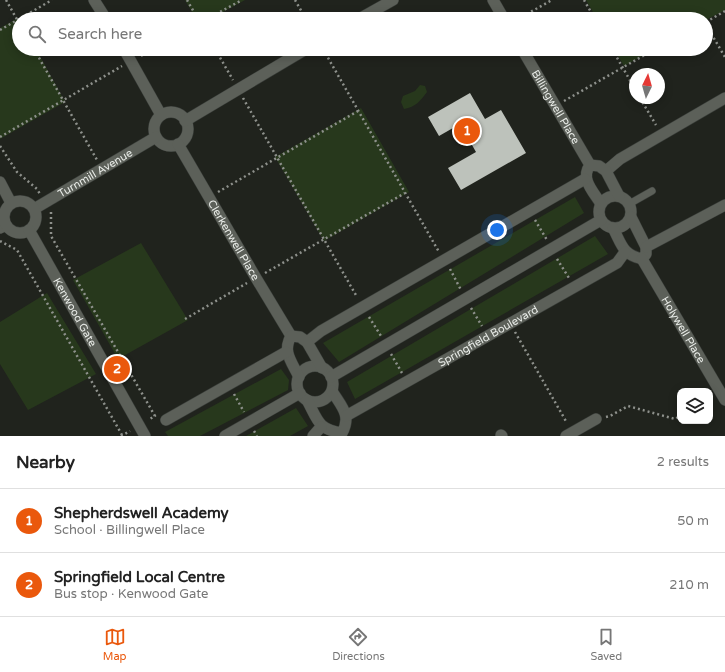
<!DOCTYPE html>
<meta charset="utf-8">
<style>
:root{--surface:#fff;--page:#f2f2f2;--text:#222;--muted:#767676;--line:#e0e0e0;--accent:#ea580c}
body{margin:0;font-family:"Varela Round",sans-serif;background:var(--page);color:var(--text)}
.controls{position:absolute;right:12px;bottom:12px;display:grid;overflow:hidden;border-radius:8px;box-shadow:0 2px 10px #0003}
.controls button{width:36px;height:36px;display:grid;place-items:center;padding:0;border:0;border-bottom:1px solid var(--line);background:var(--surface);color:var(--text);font:20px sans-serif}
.compass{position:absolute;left:629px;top:68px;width:36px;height:36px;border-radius:50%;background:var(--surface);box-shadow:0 2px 10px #0003;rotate:5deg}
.you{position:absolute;left:497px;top:230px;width:14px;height:14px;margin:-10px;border:3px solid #fff;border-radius:50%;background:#1a73e8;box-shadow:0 0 0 6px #1a73e833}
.badge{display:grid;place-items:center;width:26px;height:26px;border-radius:50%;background:var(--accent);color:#fff;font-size:13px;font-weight:700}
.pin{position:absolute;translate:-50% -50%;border:2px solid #fff;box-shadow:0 1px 4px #0006}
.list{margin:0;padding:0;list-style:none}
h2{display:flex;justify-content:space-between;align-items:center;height:52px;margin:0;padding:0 16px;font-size:17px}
h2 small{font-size:13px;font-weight:400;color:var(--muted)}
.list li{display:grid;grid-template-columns:26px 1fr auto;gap:12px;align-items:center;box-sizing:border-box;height:64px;padding:0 16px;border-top:1px solid var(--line)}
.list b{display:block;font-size:15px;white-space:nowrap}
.list p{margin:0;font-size:13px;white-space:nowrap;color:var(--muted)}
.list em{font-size:13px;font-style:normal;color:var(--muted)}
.icon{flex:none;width:22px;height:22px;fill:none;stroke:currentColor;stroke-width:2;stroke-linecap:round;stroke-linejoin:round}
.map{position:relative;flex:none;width:725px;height:436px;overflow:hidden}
.search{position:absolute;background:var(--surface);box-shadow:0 2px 10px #0003;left:12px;right:12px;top:12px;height:44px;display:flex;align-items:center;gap:10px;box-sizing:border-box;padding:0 14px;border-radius:22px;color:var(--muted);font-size:15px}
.sheet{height:180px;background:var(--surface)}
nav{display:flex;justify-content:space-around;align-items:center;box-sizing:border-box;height:56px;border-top:1px solid var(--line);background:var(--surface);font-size:11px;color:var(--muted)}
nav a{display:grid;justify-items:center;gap:2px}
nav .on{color:var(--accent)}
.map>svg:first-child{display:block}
</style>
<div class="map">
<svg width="725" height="436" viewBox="0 0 725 436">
<rect width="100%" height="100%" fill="#20231d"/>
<path fill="#27381c" d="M185 0H245L210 19H196Z
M586 0H725V10L706 20V19H597Z
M18 18 19 49H36L65 102 0 139V28Z
M614 49H655L624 66Z
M420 85 425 86 427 92C420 101 416 107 404 109L401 102 403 96 415 91Z
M361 108 409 192 324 241 275 157Z
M575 197 584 213 339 362 323 343Z
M595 236 608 254 355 399 347 382Z
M141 243 188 320 118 359 73 280Z
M47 293 96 374 28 410 0 364V322Z
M281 369 289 380 288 390 200 436H168L165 432Z
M296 408 308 426 290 436H246Z"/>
<path fill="#bdc2bb" d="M470 93 485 119 501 110 526 153 461 190 448 168 476 152 460 124 439 136 428 117Z"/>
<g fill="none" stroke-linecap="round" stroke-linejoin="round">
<g stroke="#3a3e3a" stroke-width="8">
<path id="service" d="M629 204 652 191"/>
</g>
<g stroke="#3a3e3a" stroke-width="12">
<g id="minor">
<path d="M94 0 106 19"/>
<path d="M493 0 504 19"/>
<path d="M359 19 393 0"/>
<path d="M124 49 161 115"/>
<path id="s1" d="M522 49 590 165"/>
<circle cx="171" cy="129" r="17"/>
<path d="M185 121 306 49"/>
<path id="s2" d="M178 144 256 278 291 336"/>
<path d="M606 171 620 159 725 98"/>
<circle cx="615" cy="212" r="16"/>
<path d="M601 204C593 191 580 179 590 165L599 166 606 171 619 196"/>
<path id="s3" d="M34 209 156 137"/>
<path d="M0 228 6 225"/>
<path d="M613 228C622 245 622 254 642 259L646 254V247L631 217"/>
<path d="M646 247 725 205"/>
<path id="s4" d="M642 259 725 400"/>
<path d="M307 342 321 331 585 179"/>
<circle cx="315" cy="384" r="18"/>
<path d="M299 377C292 362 282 352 291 336L300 337 307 342 322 368"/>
<path d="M331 377 601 220"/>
<path d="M307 400C318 420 317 429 342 433 352 415 341 406 332 391"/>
<path id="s5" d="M346 416 617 263 625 252"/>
<path d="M166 420 286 352"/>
<path d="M501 435 502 436"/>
<path d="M225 436 300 393"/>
<path d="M313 436 321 427"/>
<path d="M566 436 596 419"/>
</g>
</g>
<g stroke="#3a3e3a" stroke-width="12">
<g id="tertiary">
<path d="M0 182 11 203"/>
<circle cx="20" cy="217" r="16"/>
<path id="s6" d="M29 230 145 436"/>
</g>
</g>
<path stroke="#8e918c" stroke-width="2.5" stroke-dasharray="2 3" stroke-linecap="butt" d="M6 0 19 23
M187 0 198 19
M295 0 306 19
M584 0 595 19
M207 19 242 0
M518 19 552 0
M706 22 725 11
M706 25 725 57
M0 30 52 0
M34 49 97 160
M215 49 233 80
M323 49 439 252
M612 49 635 89
M141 56 153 49
M243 98 357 297
M640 98 656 125
M564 101 655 49
M0 137 122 66
M0 146 17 172 37 189 40 194
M218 192 358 111
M51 212V236L155 416 148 420
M535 220 547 240
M0 241 17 250 122 435
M557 259 569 278
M450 269 461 290
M265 273 405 193
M471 308 482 326
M369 317 381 336
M185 319 247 283
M515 332 567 423
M391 354 402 373
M234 394 244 412
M606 417 610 416 628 406 675 419 680 416
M254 431 257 436
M121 436 130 431"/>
<use href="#service" stroke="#5c6059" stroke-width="7"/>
<use href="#minor" stroke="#5c6059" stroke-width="11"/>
<use href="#tertiary" stroke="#5c6059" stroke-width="11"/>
</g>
<g text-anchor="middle" stroke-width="4" stroke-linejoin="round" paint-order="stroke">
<g font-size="11" fill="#eaede9" stroke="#0a0c09">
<text dy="4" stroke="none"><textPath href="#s1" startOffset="67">Billingwell Place</textPath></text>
<text dy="4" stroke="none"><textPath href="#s3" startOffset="71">Turnmill Avenue</textPath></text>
<text dy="4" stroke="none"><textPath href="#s2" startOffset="111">Clerkenwell Place</textPath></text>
<text dy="4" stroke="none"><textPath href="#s6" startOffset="94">Kenwood Gate</textPath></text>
<text dy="4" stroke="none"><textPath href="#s4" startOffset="82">Holywell Place</textPath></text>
<text dy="4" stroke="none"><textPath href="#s5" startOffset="163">Springfield Boulevard</textPath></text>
</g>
</g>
</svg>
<div class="controls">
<button><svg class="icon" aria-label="layers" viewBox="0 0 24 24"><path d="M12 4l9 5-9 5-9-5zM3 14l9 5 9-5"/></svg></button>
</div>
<svg class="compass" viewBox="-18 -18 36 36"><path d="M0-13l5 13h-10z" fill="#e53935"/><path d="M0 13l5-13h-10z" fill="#767676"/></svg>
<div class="you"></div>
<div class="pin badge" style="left:467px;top:131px">1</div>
<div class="pin badge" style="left:117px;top:369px">2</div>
<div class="search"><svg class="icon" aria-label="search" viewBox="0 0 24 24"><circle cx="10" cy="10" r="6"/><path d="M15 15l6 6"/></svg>Search here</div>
</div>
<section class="sheet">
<h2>Nearby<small>2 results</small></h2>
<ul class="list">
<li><span class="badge">1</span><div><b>Shepherdswell Academy</b><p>School · Billingwell Place</p></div><em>50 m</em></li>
<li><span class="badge">2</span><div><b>Springfield Local Centre</b><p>Bus stop · Kenwood Gate</p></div><em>210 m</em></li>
</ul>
</section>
<nav>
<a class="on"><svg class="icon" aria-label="map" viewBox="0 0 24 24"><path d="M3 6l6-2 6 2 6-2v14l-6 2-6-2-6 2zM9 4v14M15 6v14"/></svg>Map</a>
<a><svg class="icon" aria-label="directions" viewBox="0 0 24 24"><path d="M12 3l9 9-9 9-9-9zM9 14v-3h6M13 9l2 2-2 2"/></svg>Directions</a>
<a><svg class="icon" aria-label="saved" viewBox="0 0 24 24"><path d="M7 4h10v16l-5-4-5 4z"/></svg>Saved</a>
</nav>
